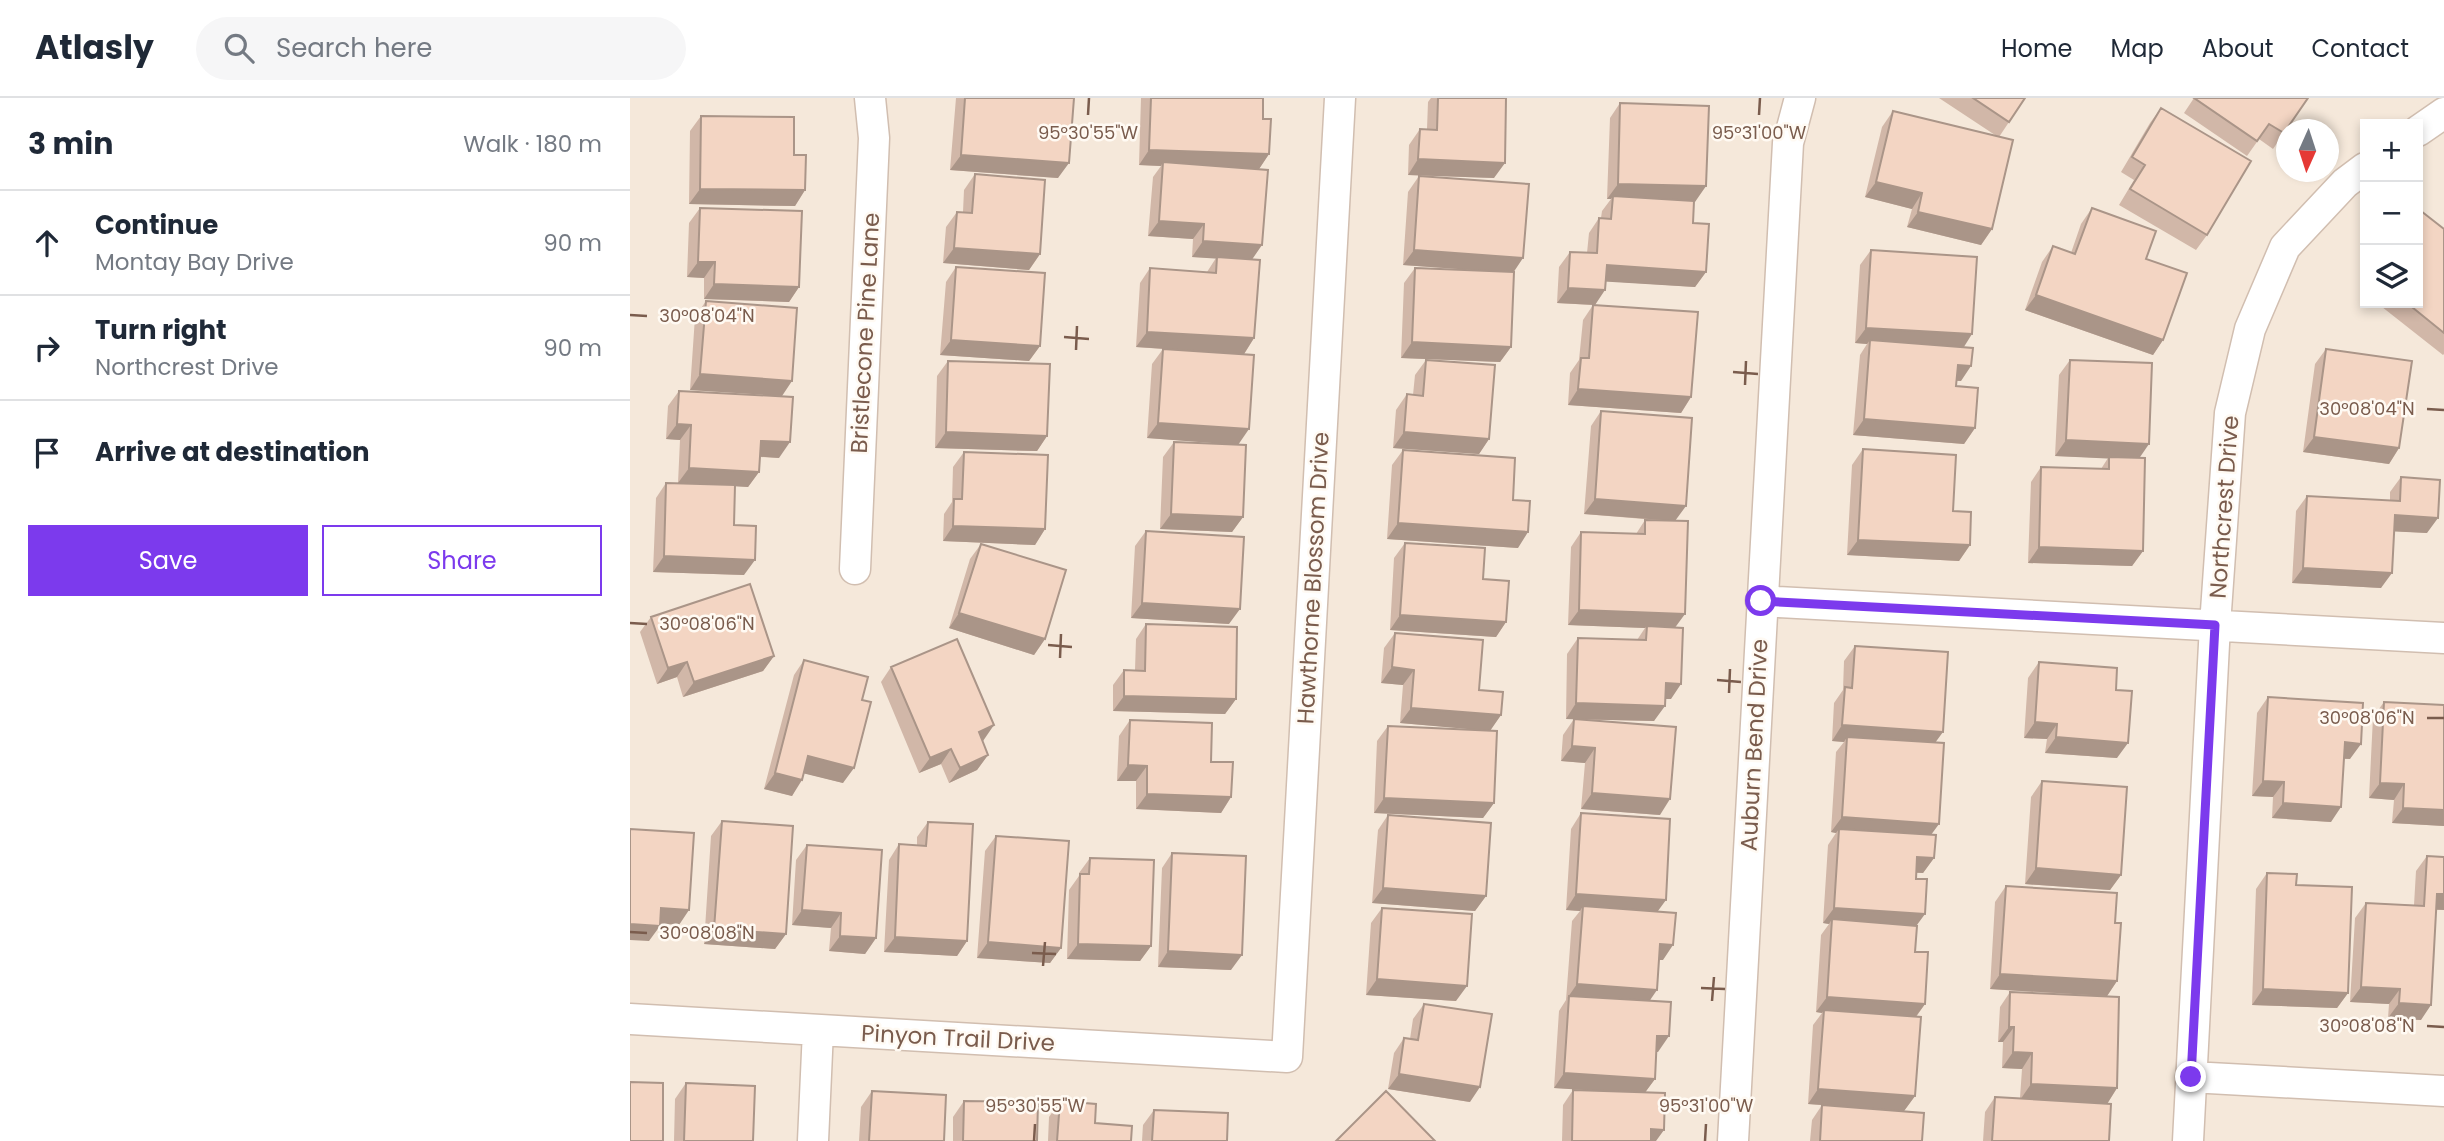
<!DOCTYPE html>
<meta charset="utf-8">
<style>
:root{--surface:#fff;--page:#f6f6f7;--text:#1f2937;--muted:#747a83;--line:#e0e1e3;--accent:#7c3aed}
body{margin:0;font-family:Poppins,sans-serif;background:var(--page);color:var(--text)}
.controls{position:absolute;right:21px;top:21px;display:grid;overflow:hidden;border-radius:0px;box-shadow:0 4px 10px #0003}
.controls button{width:63px;height:63px;display:grid;place-items:center;padding:0;border:0;border-bottom:2px solid var(--line);background:var(--surface);color:var(--text);font:35px sans-serif}
.compass{position:absolute;left:1646px;top:21px;width:63px;height:63px;border-radius:50%;background:var(--surface);box-shadow:0 4px 10px #0003;rotate:183deg}
.stop{position:absolute;width:21px;height:21px;margin:-16px;border:5px solid #7c3aed;border-radius:50%;background:#fff}
.stop.end{background:#7c3aed;border-color:#fff;box-shadow:0 2px 7px #0008}
.list{margin:0;padding:0;list-style:none}
h2{display:flex;justify-content:space-between;align-items:center;height:91px;margin:0;padding:0 28px;font-size:30px}
h2 small{font-size:23px;font-weight:400;color:var(--muted)}
.list li{display:grid;grid-template-columns:46px 1fr auto;gap:21px;align-items:center;box-sizing:border-box;height:105px;padding:0 28px;border-top:2px solid var(--line)}
.list b{display:block;font-size:26px;white-space:nowrap}
.list p{margin:0;font-size:23px;white-space:nowrap;color:var(--muted)}
.list em{font-size:23px;font-style:normal;color:var(--muted)}
.actions{display:flex;gap:14px;padding:21px 28px}
.actions a{flex:1;padding:16px 0;border:2px solid var(--accent);border-radius:0px;text-align:center;font-size:24px;color:var(--accent)}
.actions .main{background:var(--accent);color:#fff}
.icon{flex:none;width:38px;height:38px;fill:none;stroke:currentColor;stroke-width:2;stroke-linecap:round;stroke-linejoin:round}
.map{position:relative;flex:none;width:1814px;height:1043px;overflow:hidden}
header{display:flex;align-items:center;gap:42px;box-sizing:border-box;height:98px;padding:0 35px;background:var(--surface);border-bottom:2px solid var(--line)}
header strong{font-size:33px}
nav{display:flex;gap:38px;margin-inline-start:auto;font-size:24px}
.search{width:490px;height:63px;background:var(--page);display:flex;align-items:center;gap:18px;box-sizing:border-box;padding:0 24px;border-radius:38px;color:var(--muted);font-size:26px}
main{display:flex}
aside{flex:1;background:var(--surface)}
.map>svg:first-child{display:block}
</style>
<header>
<strong>Atlasly</strong>
<div class="search"><svg class="icon" aria-label="search" viewBox="0 0 24 24"><circle cx="10" cy="10" r="6"/><path d="M15 15l6 6"/></svg>Search here</div>
<nav><a>Home</a><a>Map</a><a>About</a><a>Contact</a></nav>
</header>
<main>
<aside>
<h2>3 min<small>Walk · 180 m</small></h2>
<ul class="list">
<li><svg class="icon" aria-label="ahead" viewBox="0 0 24 24"><path d="M12 20V5M6 11l6-6 6 6"/></svg><div><b>Continue</b><p>Montay Bay Drive</p></div><em>90 m</em></li>
<li><svg class="icon" aria-label="right" viewBox="0 0 24 24"><path d="M7 20v-9h11M14 6l5 5-5 5"/></svg><div><b>Turn right</b><p>Northcrest Drive</p></div><em>90 m</em></li>
<li><svg class="icon" aria-label="arrive" viewBox="0 0 24 24"><path d="M6 21V4h12l-3 4 3 4H6"/></svg><div><b>Arrive at destination</b></div></li>
</ul>
<div class="actions"><a class="main">Save</a><a>Share</a></div>
</aside>
<div class="map">
<svg width="1814" height="1043" viewBox="0 0 1814 1043">
<rect width="100%" height="100%" fill="#fdf6ec"/>
<path fill="#f5e8da" fill-rule="evenodd" d="M0 0H1814V1043H0ZM1735 26H1788V205H1735ZM1657 32H1699V74H1657Z"/>
<g fill="none" stroke-linecap="round" stroke-linejoin="round">
<g stroke="#d1beb0" stroke-width="33">
<path id="minor" d="M1788 33 1814 15
M225 471 244 40 240 0
M1131 503 1814 540
M0 921 657 959 710 0
M1561 979 1814 993
M183 1043 188 932
M1103 1043 1158 45 1170 0
M1558 1043 1585 527 1600 315 1620 231 1655 149 1715 85 1735 70"/>
</g>
<use href="#minor" stroke="#fff" stroke-width="30"/>
</g>
<path fill="#d1b7a8" d="M326 0H444L428 80 320 72Z
M511 0H633V21L639 56 629 71 622 161 624 240 614 256 538 251 608 346 613 419 602 434 530 431 533 359 544 344 602 346 517 340 522 266 533 251 506 249 510 185 520 170 577 174 586 160 562 159 563 141 518 138 523 79 531 68 509 67Z
M801 0H876L864 80 778 77 779 47 790 31H797L798 4Z
M1309 0H1395L1369 39 1362 131 1351 147 1277 129 1282 111 1235 99 1252 29 1263 13 1368 39Z
M1564 0H1678L1643 51 1629 41 1617 58 1554 15Z
M990 5 1076 88 1064 104 1063 125 1076 174 1065 189 976 183 965 207 1061 299 1051 315 938 307 940 275 949 262 953 222 963 207 927 205 929 169 940 154 957 155 959 135 969 120H971L972 113 981 101H977L980 20Z
M1531 10 1577 137 1566 152 1489 107 1504 82 1491 74 1520 25Z
M71 18 164 57 175 92 165 108 59 106 60 33Z
M345 76 410 156 399 172 313 165 316 129 327 114H333L334 92Z
M789 78 883 174 881 249 870 264 771 260 774 185 785 170 856 173 773 167 778 94Z
M70 110 169 189 159 204 74 201V180L57 179 59 125Z
M1462 110 1516 161 1533 242 1523 257 1395 212 1412 164 1423 148 1441 155 1451 126Z
M1814 131V256L1813 257 1747 205H1788Z
M1241 152 1334 249 1331 283H1327L1326 288 1345 330 1334 346 1223 337 1230 257 1237 246 1225 245 1230 167Z
M326 169 410 248 399 263 310 257 316 184Z
M1735 182V195L1730 190Z
M76 203 152 298 60 292 65 219Z
M1696 251 1769 350 1759 366 1673 354 1685 266Z
M796 262 859 341 849 356 763 350 766 312 777 296 783 297 785 277Z
M1440 262 1509 360 1513 453 1502 468 1398 465 1401 384 1411 369 1471 371 1478 360 1425 358 1429 277Z
M318 263 417 338 407 353 305 350 307 278Z
M49 293 149 360 130 359 129 374 118 389 105 388 104 427 114 477 23 474 26 400 36 385H48L50 342 36 341 38 308Z
M971 313 1045 423V529L1041 601H1035L1024 623 936 621 937 556 948 540 1007 542 1015 530 938 527 941 449 951 434 1006 436 1015 422H1026L954 416 961 328Z
M1233 351 1323 413 1340 447 1329 463 1217 457 1222 367Z
M773 352 883 402 888 450 757 441 762 367Z
M334 354 415 431 405 447 313 443 314 416 322 404 323 369Z
M1771 379 1797 435 1764 433 1751 490 1662 485 1666 413 1677 398 1760 403V394Z
M516 433 599 526 501 520 505 448Z
M775 445 853 481 876 524 866 539 760 532 764 460Z
M351 446 415 541 404 557 319 530 340 461Z
M21 519 144 558 133 573 53 599 47 579 27 586 10 534Z
M516 526 606 601 595 616 483 613V587L494 572H505L506 541Z
M765 535 849 592 871 617 860 632 864 705 853 720 744 715 747 643 758 628 854 632 770 625 773 587 751 585 754 550Z
M1225 548 1306 644 1301 737 1304 760 1293 775H1286L1287 828 1285 854 1295 906 1286 919 1285 998 1274 1013 1229 1010 1292 1043H1180L1182 1022 1192 1007 1178 1006 1183 927 1192 915 1186 914 1191 837 1199 826 1193 825 1198 747 1206 735 1201 734 1206 654 1214 644 1202 643 1204 605 1213 592 1214 563Z
M174 562 232 602 213 685 174 675 162 698 134 691 164 577Z
M1409 564 1486 592 1487 660 1415 655 1417 641 1394 640 1398 580Z
M261 569 353 643H352L358 657 347 672 319 685 311 666 289 675 251 584Z
M1638 599 1720 661H1714L1701 724 1642 720 1643 699 1622 698 1627 615Z
M1754 604 1814 728 1762 725 1764 702 1739 700 1743 619Z
M944 621 1030 717 951 711 955 665 931 663 933 637Z
M500 622 601 699 591 715 506 711V683H487L489 638Z
M1412 683 1491 777 1480 792 1395 786 1401 699Z
M951 715 1027 813 1033 862H1029L1020 903 1028 954H1026L1025 981 1015 994 1026 1043H932L933 1007 943 992H961L924 990 929 913 936 902 942 823 950 813 936 812 941 731Z
M758 717 856 798 845 813 742 805 748 732Z
M92 723 156 836 145 851 74 846 81 738Z
M298 724 337 843 327 858 254 854 259 762 269 746 287 747V739Z
M366 738 431 850 420 865 347 860 355 753Z
M177 747 246 840 235 856 199 853 201 830 162 827 166 762Z
M542 755 601 872 528 869 532 770Z
M1797 758 1814 812H1806L1791 922 1758 920 1759 906 1720 904 1725 820 1736 805 1784 807 1786 773Z
M460 760 521 848 510 863 437 861 439 792 449 778V775Z
M1637 775 1666 787 1718 895 1707 910 1622 907 1626 791Z
M1376 788 1485 825 1487 883 1477 898 1487 990 1477 1006 1479 1043H1353L1355 1014 1365 999 1390 1000 1392 971 1372 970 1373 944H1368L1370 909 1380 894 1466 898 1360 891 1365 804Z
M752 810 826 903 736 897 741 825Z
M794 906 840 1004 758 991 764 955 774 940 780 941 783 921Z
M56 985 123 1043H44L45 1001Z
M242 993 314 1043H229L231 1009Z
M334 1003 407 1043H323V1019Z
M430 1003 465 1025 501 1043H418L419 1019Z
M524 1012 597 1043H512L513 1027Z"/>
<path fill="#aa9588" d="M519 52 639 56 629 71 533 64 531 68 509 67Z
M331 57 439 65 428 80 320 72Z
M788 61 875 65 864 80 778 77Z
M1246 84 1292 95 1282 111 1235 99Z
M988 86 1076 88 1065 104 982 101 983 98 981 101H977Z
M70 91 175 92 165 108 59 106Z
M1288 114 1362 131 1351 147 1277 129Z
M529 123 574 126 563 141 518 138Z
M573 143 632 147 621 163 562 159Z
M324 150 410 156 399 172 313 165Z
M784 152 893 160 883 175 773 167Z
M68 164H85L74 180 57 179Z
M977 167 1076 174 1065 189 966 183Z
M84 186 169 189 159 204 74 201Z
M938 190 975 192 965 207 927 205Z
M1406 197 1533 242 1523 257 1395 212Z
M1236 230 1342 236 1332 252 1240 242 1237 246 1225 245Z
M517 234 624 240 614 256 506 249Z
M321 242 410 248 399 263 310 257Z
M782 244 881 249 870 264 771 260Z
M1328 267 1341 268 1331 283 1317 282Z
M70 276 162 283 152 298 60 292Z
M948 291 1061 299 1051 315 938 307Z
M1234 321 1345 330 1334 346 1223 337Z
M528 325 619 331 608 347 517 340Z
M47 326 61 327 50 342 36 341Z
M316 334 417 338 407 353 305 350Z
M774 334 859 341 849 356 763 350Z
M1684 339 1769 350 1759 366 1673 354Z
M1436 342 1519 346 1508 362 1425 358Z
M131 343 160 344 149 360 120 358Z
M59 370 129 374 118 389 48 385Z
M965 401 1056 408 1045 423 954 416Z
M541 416 613 419 602 434 530 431Z
M1765 417 1808 420 1797 435 1755 433Z
M768 425 898 434 888 450 757 441Z
M323 428 415 431 405 447 313 443Z
M1228 442 1340 447 1329 463 1217 457Z
M1409 449 1513 453 1502 468 1398 465Z
M34 458 125 462 114 477 23 474Z
M1673 470 1762 475 1751 490 1662 485Z
M512 505 610 511 599 526 501 520Z
M949 512 1055 516 1044 531 1017 528 1015 530 938 527Z
M329 515 415 541 404 557 319 530Z
M770 517 876 524 866 539 760 532Z
M144 558 133 573 53 599 64 584Z
M57 564 47 579 27 586 38 570Z
M762 569 784 572 773 587 751 585Z
M1036 585 1051 586 1041 601H1025Z
M494 598 606 601 595 616 483 613Z
M946 605 1035 608 1024 623 936 621Z
M781 610 871 617 860 633 770 625Z
M1405 624 1427 626 1417 641 1394 640Z
M364 627 353 643 338 650 349 634Z
M1212 627 1313 634 1302 649 1217 639 1214 644 1202 643Z
M1426 639 1498 645 1487 660 1415 655Z
M1715 644 1731 646 1720 661 1705 660Z
M942 648 965 650 955 665 931 663Z
M321 651 311 666 289 675 300 660Z
M358 657 347 672 319 685 330 670Z
M178 658 224 670 213 685 168 674Z
M498 667 517 668 506 683H487Z
M145 675 172 682 162 698 134 691Z
M1633 683 1654 684 1643 699 1622 698Z
M1750 685 1774 686 1764 702 1739 700Z
M962 695 1040 701 1030 717 951 711Z
M517 696 601 699 591 715 506 711Z
M754 700 864 705 853 720 744 715Z
M1653 705 1711 709 1701 724 1642 720Z
M1773 710 1814 712V728L1762 725Z
M1212 719 1309 726 1298 741 1209 731 1206 735 1201 734Z
M1287 759 1304 760 1293 775 1276 774Z
M1406 770 1491 777 1480 792 1395 786Z
M753 790 856 798 845 813 742 805Z
M946 796 1036 802 1025 817 953 808 950 813 936 812Z
M1807 796H1814V812L1797 811Z
M31 810 59 812 49 827 21 825Z
M1204 810 1295 816 1284 831 1202 821 1199 826 1193 825Z
M172 812 211 815 201 830 162 827Z
M0 826 30 828 19 843 0 842Z
M84 831 156 836 145 851 74 846Z
M210 838 246 840 235 856 199 853Z
M265 839 337 843 327 858 254 854Z
M358 844 431 850 420 865 347 860Z
M448 846 521 848 510 863 437 861Z
M1030 846 1043 847 1033 862H1020Z
M538 853 612 857 601 872 528 869Z
M1370 876 1487 883 1477 898 1360 891Z
M747 881 837 888 826 903 736 897Z
M947 886 1027 892 1016 908 939 898 936 902Z
M1731 889 1770 891 1759 906 1720 904Z
M1633 891 1718 895 1707 910 1622 907Z
M1197 899 1295 906 1284 921 1194 912 1192 915 1186 914Z
M1769 905 1801 907 1791 922 1758 920Z
M1379 929H1384L1373 944H1368Z
M1027 938H1039L1028 954 1017 953Z
M1383 954 1402 955 1392 971 1372 970Z
M934 975 1025 981 1014 996 924 990Z
M769 976 850 989 840 1004 758 991Z
M1401 986 1487 990 1477 1006 1390 1002Z
M1188 991 1285 998 1274 1013 1178 1006Z
M1021 1031 1034 1032 1026 1043H1013Z"/>
<path fill="#f3d5c3" stroke="#aa9588" stroke-width="2" d="M335 0H444L439 65 331 57Z
M521 0H633V21H641L639 56 519 52Z
M808 0H876L875 65 788 61 790 31 807 32Z
M1343 0H1395L1379 24Z
M1564 0H1678L1654 35 1639 26 1627 43Z
M990 5 1079 8 1076 88 988 86Z
M1531 10 1621 63 1577 137 1500 91 1515 67 1502 59Z
M1263 13 1383 42 1362 131 1288 114 1292 95 1246 84Z
M71 18 164 19V57H176L175 92 70 91Z
M533 64 638 72 632 147 573 143 574 126 529 123Z
M345 76 415 82 410 156 324 150 327 114 342 115Z
M789 78 899 86 893 160 784 152Z
M983 98 1064 103 1063 125 1079 126 1076 174 977 167 975 192 938 190 940 154 967 155 969 120 981 121Z
M70 110 172 113 169 189 84 186 85 164H68Z
M1462 110 1526 133 1516 161 1557 175 1533 242 1406 197 1423 148 1445 156Z
M1791 113 1814 131V235L1777 205H1788V117Z
M1241 152 1347 159 1342 236 1236 230Z
M587 159 630 162 624 240 517 234 520 170 586 175Z
M326 169 415 175 410 248 321 242Z
M785 170 884 174 881 249 782 244Z
M76 203 167 210 162 283 70 276Z
M963 207 1068 214 1061 299 948 291 951 260H959Z
M1240 242 1343 250 1341 268 1328 267 1326 288 1348 290 1345 330 1234 321Z
M533 251 624 257 619 331 528 325Z
M1696 251 1782 263 1769 350 1684 339Z
M796 262 865 267 859 341 774 334 777 296 793 298Z
M1440 262 1522 265 1519 346 1436 342Z
M318 263 420 266 417 338 316 334Z
M49 293 163 299 160 344 131 343 129 374 59 370 61 327 47 326Z
M971 313 1062 320 1056 408 965 401Z
M544 344 616 347 613 419 541 416Z
M1233 351 1326 357 1323 413 1341 414 1340 447 1228 442Z
M773 352 885 360 883 402 900 403 898 434 768 425Z
M334 354 418 357 415 431 323 428 324 401H332Z
M1479 359 1515 360 1513 453 1409 449 1411 369 1479 371Z
M1771 379 1810 382 1808 420 1765 417 1762 475 1673 470 1677 398 1770 403Z
M36 385 105 387 104 427 126 428 125 462 34 458Z
M1015 422 1058 423 1055 516 949 512 951 434 1015 436Z
M516 433 614 439 610 511 512 505Z
M775 445 855 450 853 481 879 483 876 524 770 517Z
M351 446 436 472 415 541 329 515Z
M120 486 144 558 64 584 57 564 38 570 21 519Z
M516 526 607 529 606 601 494 598V572L515 573Z
M1017 528 1053 530 1051 586 1036 585 1035 608 946 605 948 540 1016 542Z
M765 535 853 542 849 592 873 594 871 617 781 610 784 572 762 569Z
M327 541 364 627 349 634 358 657 330 670 321 651 300 660 261 569Z
M1225 548 1318 554 1313 634 1212 627 1215 589 1222 590Z
M174 562 238 579 232 602 241 604 224 670 178 658 172 682 145 675Z
M1409 564 1487 570 1486 592 1502 593 1498 645 1426 639 1427 626 1405 624Z
M1638 599 1733 605 1731 646 1715 644 1711 709 1653 705 1654 684 1633 683Z
M1754 604 1814 607V712L1773 710 1774 686 1750 685Z
M944 621 1046 629 1040 701 962 695 965 650 942 648Z
M500 622 582 625 581 664H603L601 699 517 696V668L498 667Z
M758 628 867 633 864 705 754 700Z
M1217 639 1314 645 1309 726 1212 719Z
M1412 683 1497 689 1491 777 1406 770Z
M951 715 1040 721 1036 802 946 796Z
M758 717 861 725 856 798 753 790Z
M92 723 163 728 156 836 84 831Z
M298 724 343 726 337 843 265 839 269 746 296 748Z
M0 731 64 735 59 812 31 810 30 828 0 826Z
M1209 731 1306 737 1304 760 1287 759 1286 781H1297L1295 816 1204 810Z
M366 738 439 743 431 850 358 844Z
M177 747 252 752 246 840 210 838 211 815 172 812Z
M542 755 616 758 612 857 538 853Z
M1797 758 1814 759V796H1807L1801 907 1769 905 1770 891 1731 889 1736 805 1794 808Z
M460 760 524 762 521 848 448 846 450 776H459Z
M1637 775 1667 776 1666 787 1722 789 1718 895 1633 891Z
M1376 788 1487 795 1485 825H1491L1487 883 1370 876Z
M953 808 1046 815 1043 847 1030 846 1027 892 947 886Z
M752 810 842 816 837 888 747 881Z
M1202 821 1287 828 1285 854H1298L1295 906 1197 899Z
M1380 894 1489 899 1487 990 1401 986 1402 955 1383 954 1384 929H1379Z
M939 898 1041 904 1039 938H1027L1025 981 934 975Z
M794 906 862 916 850 989 769 976 774 940 788 942Z
M1194 912 1291 919 1285 998 1188 991Z
M0 984 33 985V1043H0Z
M56 985 125 988 123 1043H54Z
M943 992 1035 995 1034 1032 1021 1031V1043H942Z
M242 993 316 997 314 1043H239Z
M756 993 805 1043H706Z
M1365 999 1481 1006 1479 1043H1362Z
M334 1003 408 1004 407 1043H333Z
M430 1003 466 1006 465 1025 502 1028 501 1043H427Z
M1192 1007 1294 1015 1292 1043H1190Z
M524 1012 598 1015 597 1043H522Z"/>
<g fill="none" stroke-linecap="round" stroke-linejoin="round">
<path stroke="#7c3aed" stroke-width="9" d="M1131 503 1585 527 1561 979"/>
</g>
<path fill="none" stroke="#7a5c4d" stroke-width="2.5" d="M458 17 459 0M1129 17 1130 0M0 217 17 218M434 239 459 241M446 252 447 228M1103 274 1128 276M1115 287 1116 263M1797 311 1814 312M0 525 17 526M418 547 442 549M430 560 431 536M1087 582 1111 584M1099 595 1100 571M1797 620H1814M0 834 17 835M402 855 426 856M413 868 415 844M1071 890 1095 891M1082 903 1084 879M1797 928 1814 929M404 1043 405 1026M1075 1043 1076 1026"/>
<g text-anchor="middle" stroke-width="5" stroke-linejoin="round" paint-order="stroke">
<g font-size="23" fill="#7a5c4d" stroke="#fffaf3">
<text transform="translate(235 235) rotate(-87)" y="8">Bristlecone Pine Lane</text>
<text transform="translate(1594 409) rotate(-86)" y="8">Northcrest Drive</text>
<text transform="translate(683 480) rotate(-87)" y="8">Hawthorne Blossom Drive</text>
<text transform="translate(1124 647) rotate(-87)" y="8">Auburn Bend Drive</text>
<text transform="translate(328 940) rotate(3)" y="8">Pinyon Trail Drive</text>
</g>
</g>
<g font-size="18" text-anchor="middle" fill="#7a5c4d" stroke="#fffaf3" stroke-width="5" stroke-linejoin="round" paint-order="stroke">
<text x="458" y="41">95°30'55"W</text>
<text x="1129" y="41">95°31'00"W</text>
<text x="77" y="224">30°08'04"N</text>
<text x="1737" y="317">30°08'04"N</text>
<text x="77" y="532">30°08'06"N</text>
<text x="1737" y="626">30°08'06"N</text>
<text x="77" y="841">30°08'08"N</text>
<text x="1737" y="934">30°08'08"N</text>
<text x="405" y="1014">95°30'55"W</text>
<text x="1076" y="1014">95°31'00"W</text>
</g>
</svg>
<div class="controls">
<button>+</button>
<button>−</button>
<button><svg class="icon" aria-label="layers" viewBox="0 0 24 24"><path d="M12 4l9 5-9 5-9-5zM3 14l9 5 9-5"/></svg></button>
</div>
<svg class="compass" viewBox="-18 -18 36 36"><path d="M0-13l5 13h-10z" fill="#e53935"/><path d="M0 13l5-13h-10z" fill="#747a83"/></svg>
<div class="stop" style="left:1131px;top:503px"></div>
<div class="stop end" style="left:1561px;top:979px"></div>
</div>
</main>
